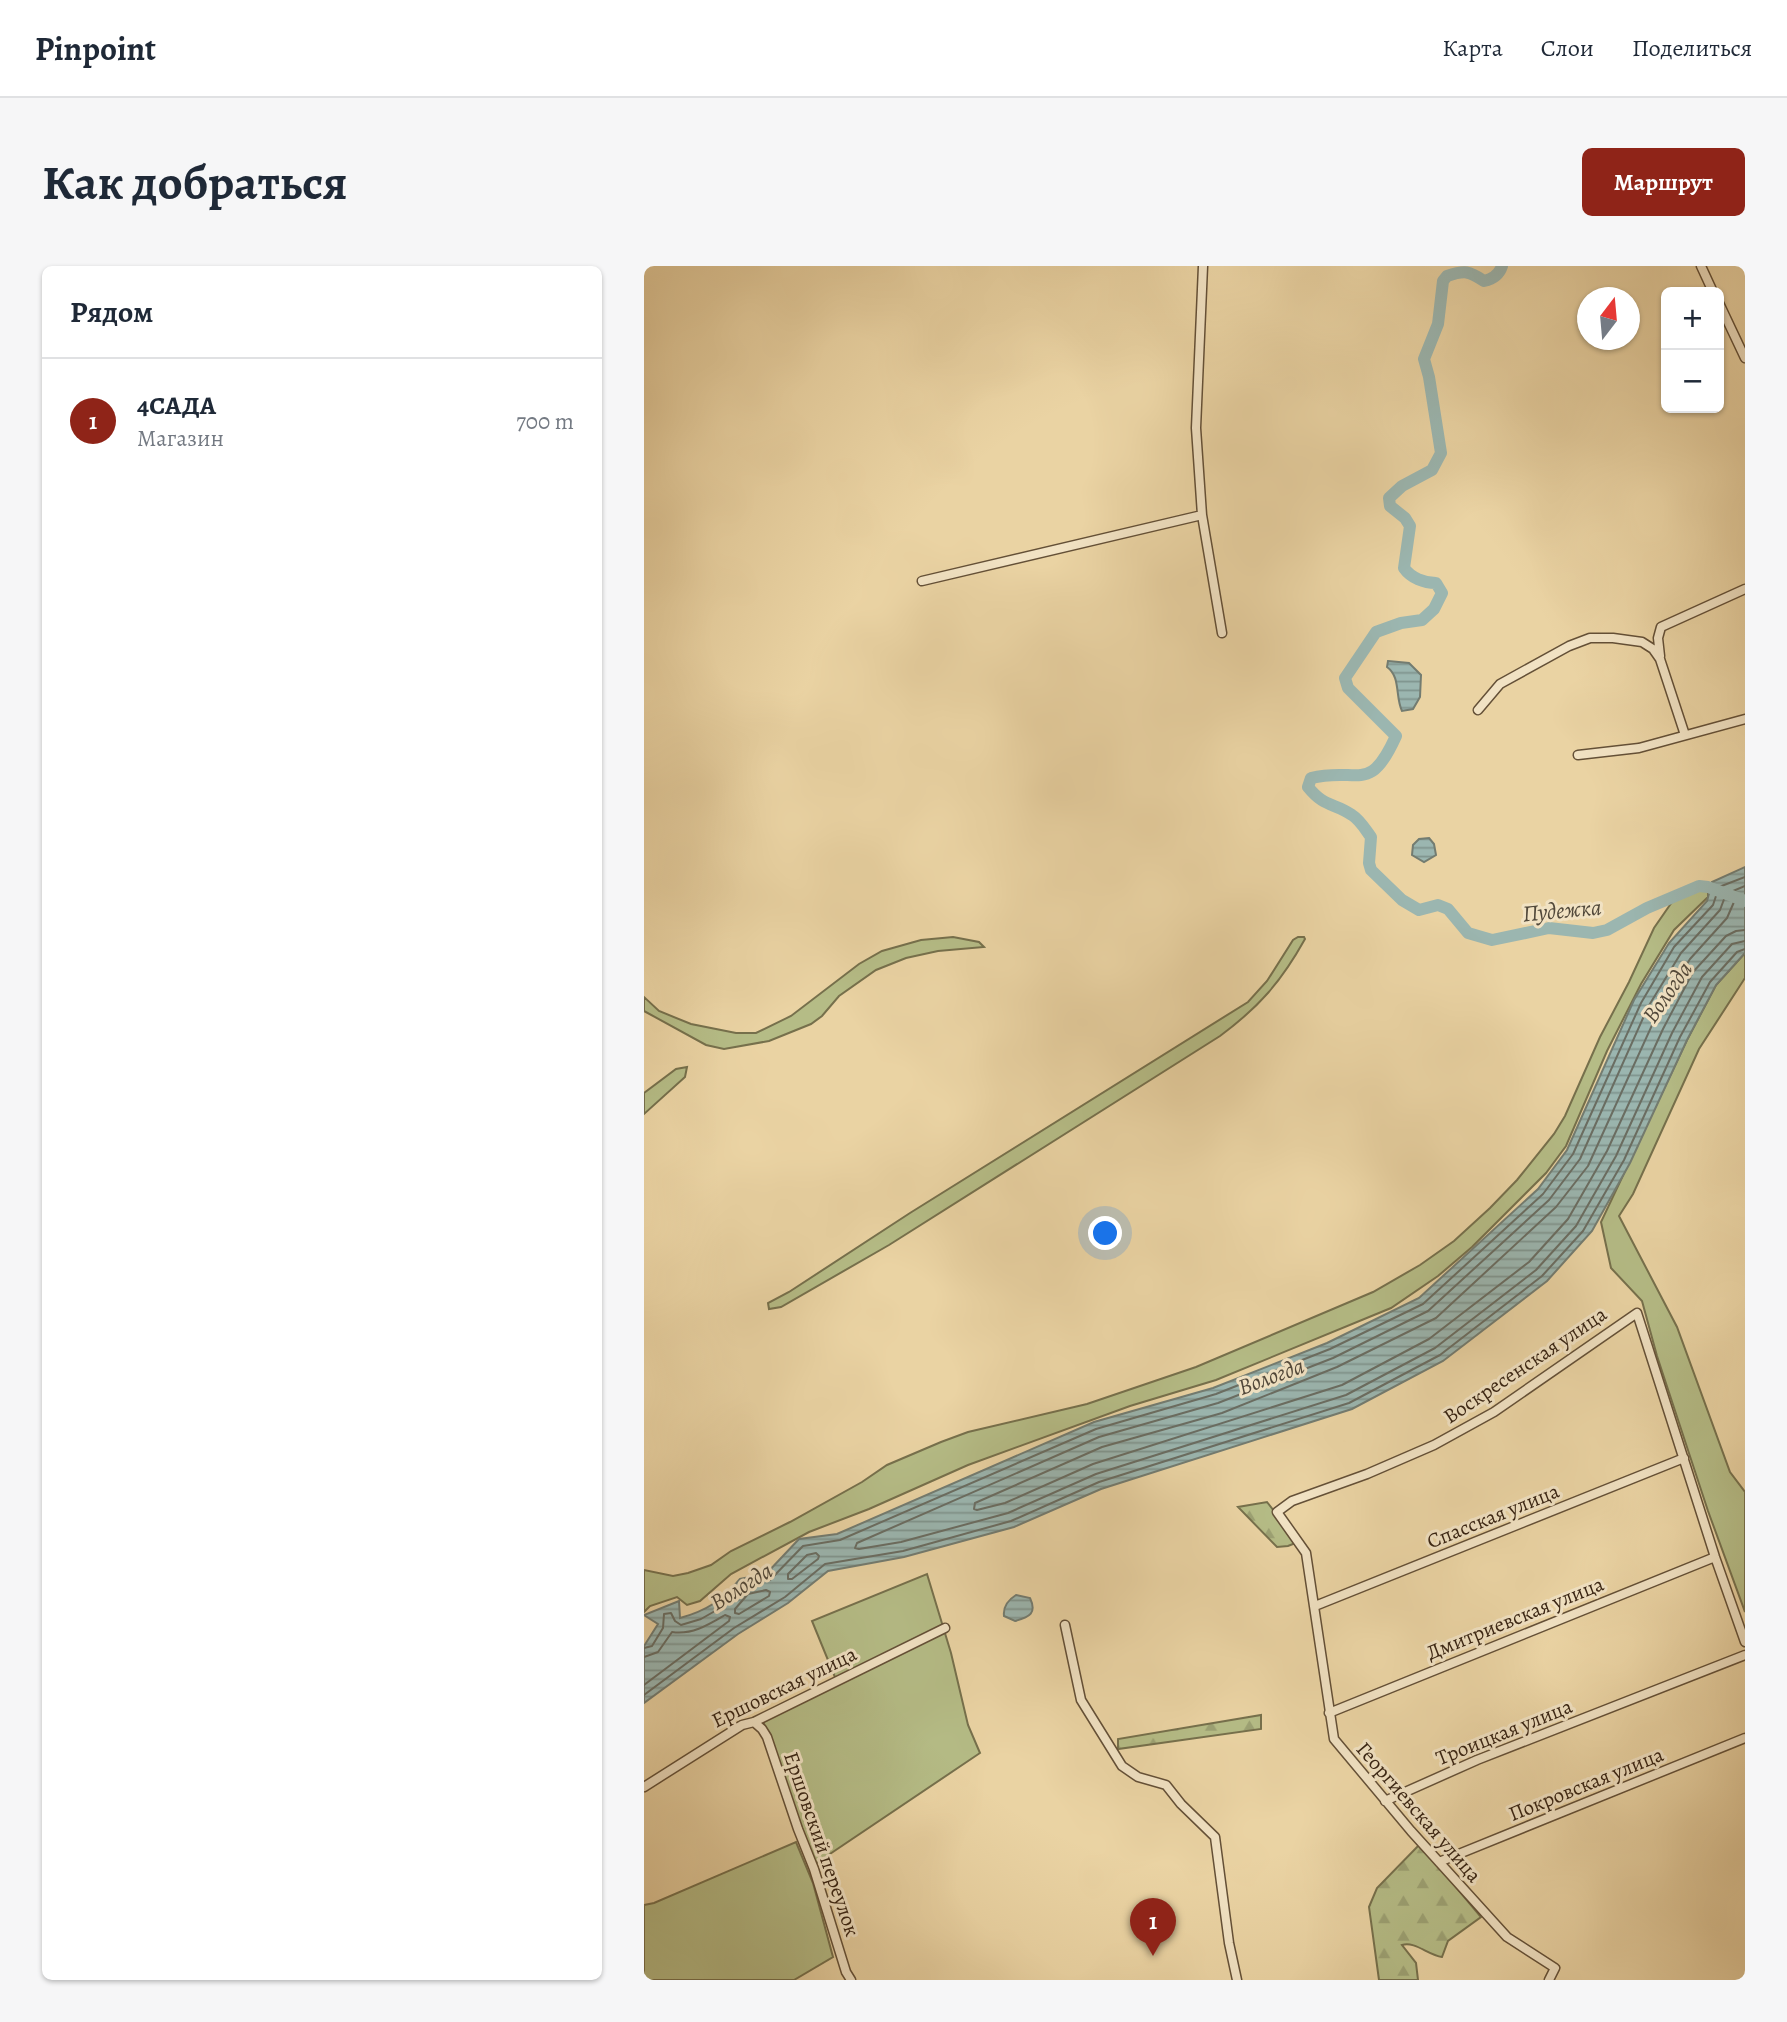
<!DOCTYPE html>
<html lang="ru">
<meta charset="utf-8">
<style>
:root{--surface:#fff;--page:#f6f6f7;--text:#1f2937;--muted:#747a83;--line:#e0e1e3;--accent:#8f2418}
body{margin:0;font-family:Alegreya,serif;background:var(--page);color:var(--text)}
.controls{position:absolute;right:21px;top:21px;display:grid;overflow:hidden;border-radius:10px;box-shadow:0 2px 5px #0004}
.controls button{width:63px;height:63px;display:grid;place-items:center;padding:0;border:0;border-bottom:2px solid var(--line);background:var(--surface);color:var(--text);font:35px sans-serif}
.compass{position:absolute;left:933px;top:21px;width:63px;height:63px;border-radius:50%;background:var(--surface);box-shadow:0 2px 5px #0004;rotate:16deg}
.you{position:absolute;left:462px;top:968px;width:24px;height:24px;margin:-18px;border:5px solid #fff;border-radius:50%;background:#1a73e8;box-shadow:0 0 0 10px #1a73e833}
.badge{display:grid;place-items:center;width:46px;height:46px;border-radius:50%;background:var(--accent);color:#fff;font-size:23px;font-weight:700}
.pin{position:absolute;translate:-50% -58px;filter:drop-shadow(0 2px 4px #0008)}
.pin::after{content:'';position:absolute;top:37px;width:24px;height:21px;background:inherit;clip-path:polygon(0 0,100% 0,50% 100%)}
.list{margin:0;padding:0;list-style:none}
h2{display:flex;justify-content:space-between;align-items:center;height:91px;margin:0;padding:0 28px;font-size:30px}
h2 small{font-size:23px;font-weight:400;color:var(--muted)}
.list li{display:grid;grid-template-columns:46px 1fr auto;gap:21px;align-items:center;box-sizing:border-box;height:126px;padding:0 28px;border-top:2px solid var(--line)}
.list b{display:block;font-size:26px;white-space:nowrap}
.list p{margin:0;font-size:23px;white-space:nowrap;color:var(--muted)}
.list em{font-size:23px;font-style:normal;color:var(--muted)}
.map{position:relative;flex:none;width:1101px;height:1714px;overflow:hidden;border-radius:10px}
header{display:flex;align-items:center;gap:42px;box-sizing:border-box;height:98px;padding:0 35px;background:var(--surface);border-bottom:2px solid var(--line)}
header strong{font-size:33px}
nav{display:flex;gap:38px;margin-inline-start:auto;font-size:24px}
.intro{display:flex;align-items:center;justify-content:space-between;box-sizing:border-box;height:168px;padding:0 42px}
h1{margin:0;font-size:49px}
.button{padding:18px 32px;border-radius:10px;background:var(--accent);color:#fff;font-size:24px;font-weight:700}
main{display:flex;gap:42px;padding:0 42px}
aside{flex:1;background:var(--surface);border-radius:10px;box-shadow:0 2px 5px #0004}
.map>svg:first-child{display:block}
</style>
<header>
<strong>Pinpoint</strong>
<nav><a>Карта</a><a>Слои</a><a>Поделиться</a></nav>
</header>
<div class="intro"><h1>Как добраться</h1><a class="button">Маршрут</a></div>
<main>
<aside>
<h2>Рядом<small></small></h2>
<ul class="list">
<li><span class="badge">1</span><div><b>4САДА</b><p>Магазин</p></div><em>700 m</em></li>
</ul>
</aside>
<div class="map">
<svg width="1101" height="1714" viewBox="0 0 1101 1714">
<defs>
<pattern id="forest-firs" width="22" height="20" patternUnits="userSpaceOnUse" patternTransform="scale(1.75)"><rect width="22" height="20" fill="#b5bc86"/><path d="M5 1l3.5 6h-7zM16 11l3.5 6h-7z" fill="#9ca173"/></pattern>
<pattern id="water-rules" width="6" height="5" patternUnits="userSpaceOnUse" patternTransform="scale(1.75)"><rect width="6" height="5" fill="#9bb6b0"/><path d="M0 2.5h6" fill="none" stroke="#7f948e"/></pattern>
</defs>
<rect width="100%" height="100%" fill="#ead3a3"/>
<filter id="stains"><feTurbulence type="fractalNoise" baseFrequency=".00286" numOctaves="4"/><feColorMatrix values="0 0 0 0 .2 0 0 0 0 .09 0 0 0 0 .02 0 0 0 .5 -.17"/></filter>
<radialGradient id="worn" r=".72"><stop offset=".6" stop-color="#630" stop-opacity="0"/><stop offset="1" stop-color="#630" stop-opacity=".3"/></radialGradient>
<path fill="#b5bc86" stroke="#76704c" stroke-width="2" d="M1055 622 1064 625V631L1030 664 997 718 963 785 922 880 902 907 828 981 794 1010 747 1042 572 1114 486 1140 324 1199 225 1243 165 1266 87 1308 56 1335 43 1339 33 1331 6 1340 0 1346V1304L29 1310 44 1307 67 1299 87 1285 146 1256 218 1216 243 1199 297 1176 324 1166 443 1138 552 1101 729 1026 776 999 810 975 846 942 873 914 910 868 921 850 956 771 985 716 1010 662 1028 636Z
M309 671 335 676 340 681 294 685 262 692 232 704 195 730 178 750 167 758 125 775 80 783 62 779 0 745V731L15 745 47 758 92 767H112L147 750 215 698 238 685 277 674Z
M654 671H660L661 673C637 716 615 741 576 770L245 979 137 1041 125 1043 124 1037 145 1026 266 947 604 736 623 715 649 674Z
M1101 687V712L1055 783 989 928 975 950 1033 1061 1086 1206 1101 1226V1346L1064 1245 1013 1090 998 1035 967 1002 957 956 1043 774 1072 719Z
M43 801 41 811 0 848V827L32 803Z
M283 1308 307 1387 324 1459 336 1487 171 1598 119 1455 193 1416 168 1355Z
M152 1576 169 1617 189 1691 150 1714H0V1639L10 1637Z"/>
<path fill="url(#forest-firs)" stroke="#76704c" stroke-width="2" d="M623 1236 654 1276 644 1280 633 1281 594 1241Z
M617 1449V1463L474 1483V1473Z
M776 1578 837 1651 804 1675 798 1691C784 1689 771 1675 758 1679L772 1697 774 1714H735L725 1641 733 1622Z"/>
<path fill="url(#water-rules)" stroke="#737c71" stroke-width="2" d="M744 395 765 397 777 409 776 431 769 443 758 445C751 431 757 411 743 401Z
M785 572 790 578 792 589 780 596 768 589 769 579 775 573Z
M1101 601V687L1072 719 1043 774 986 897 948 965 903 1015 799 1095 708 1143 457 1223 370 1261 260 1291 184 1305 144 1337 94 1368 0 1437V1380L14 1358 0 1349 35 1335 36 1352C62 1345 79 1334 96 1313L122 1308 155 1273 193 1268 450 1156 569 1122 683 1077 775 1032 894 923 923 884 990 734 1025 677 1063 635 1068 616Z
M372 1329 386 1332C393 1347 386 1351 371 1355L360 1350C359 1341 364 1334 372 1329Z"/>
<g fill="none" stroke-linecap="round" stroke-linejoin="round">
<path stroke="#6a6d62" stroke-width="2" d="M1101 620 1082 628 1076 644 1037 687 1004 741 936 893 905 934 784 1045 689 1092 574 1137 455 1171 213 1277 211 1282 215 1283 257 1276 364 1247 452 1208 702 1129 791 1082 892 1004 932 960 972 890 1028 767 1058 711 1088 678 1101 675
M1101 631 1090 636 1083 652 1046 693 1014 746 944 900 912 941 792 1052 693 1101 578 1147 458 1181 331 1237 330 1243 333 1244 361 1237 449 1198 698 1119 785 1073 885 996 924 953 963 885 1019 763 1049 706 1082 670 1092 665 1101 664
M172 1287 175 1290 174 1293 148 1313H144V1308L163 1289Z
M122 1324 126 1326 125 1330 95 1348 91 1347V1343L104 1328Z
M0 1382 8 1380 19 1362 20 1348 27 1347 31 1355 37 1359 57 1353 85 1337 100 1319 126 1314 159 1280 196 1274 452 1163 572 1128 686 1083 779 1038 899 928 929 888 997 737 1030 681 1069 639 1075 621 1101 611
M0 1391 14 1386 28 1366C48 1369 64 1359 81 1349L86 1351 85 1355 0 1419
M0 1429 90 1362 141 1331 181 1298 259 1285 367 1255 455 1216 705 1137 796 1089 898 1010 939 965 980 894 1036 771 1066 716 1093 686 1101 683"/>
<path stroke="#9bb6b0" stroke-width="12" d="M858 0C855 9 849 13 840 15 825 5 821 4 803 10L799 15 794 58 780 93 785 111 797 187 788 204 758 220 745 232 746 240 761 252 766 260 760 302C767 312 780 317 792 317L798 327 790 343 778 354 757 357 732 366 701 412 704 422 752 470C725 530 715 500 667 512L664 521C681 542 689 536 708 549 716 554 721 563 727 571L725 597 727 604 758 634 775 644 794 639 804 643 824 667 848 674 905 662 949 667 963 664 1003 642 1055 620 1064 621 1101 635"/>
<g stroke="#645037" stroke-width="11">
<path id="street" d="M559 0 552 162 558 249 578 367
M1057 0 1069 26
M1075 37 1101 92
M278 315 558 249
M1016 390 1014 372 1017 361 1101 323
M834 444 856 418 925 380 946 372H969L998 376 1009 383 1016 393 1041 469
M934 489 995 482 1101 453
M671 1340 1040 1192
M421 1359 437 1434 478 1500 494 1511 522 1519 537 1538 571 1571 585 1677 593 1714
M685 1447 1071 1291
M110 1456 118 1463 123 1471 154 1563 170 1603 202 1706 207 1714
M0 1521 98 1459 110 1456 301 1362
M741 1535 833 1494 1101 1389
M795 1596 1101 1472
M905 1714 911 1702 863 1671 767 1565 690 1473 662 1287 633 1246 648 1235 723 1208 790 1179 850 1146 993 1047 1071 1291 1101 1376"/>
</g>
<use href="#street" stroke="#f1e2c3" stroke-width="8"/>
</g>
<g text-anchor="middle" stroke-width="6" stroke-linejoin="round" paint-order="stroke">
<g font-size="21" fill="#382413" stroke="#f1e2c3">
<text transform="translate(881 1099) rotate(-34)" y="7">Воскресенская улица</text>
<text transform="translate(849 1250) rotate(-22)" y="7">Спасская улица</text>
<text transform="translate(871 1352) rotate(-22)" y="7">Дмитриевская улица</text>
<text transform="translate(140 1421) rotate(-26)" y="7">Ершовская улица</text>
<text transform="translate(860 1466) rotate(-22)" y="7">Троицкая улица</text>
<text transform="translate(942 1518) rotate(-22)" y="7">Покровская улица</text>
<text transform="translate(775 1546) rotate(49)" y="7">Георгиевская улица</text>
<text transform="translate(178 1578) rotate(71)" y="7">Ершовский переулок</text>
</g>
<g font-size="23" font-style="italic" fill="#51483a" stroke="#f1e2c3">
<text transform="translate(918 644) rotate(-5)" y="8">Пудежка</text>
<text transform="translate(1023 726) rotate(-55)" y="8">Вологда</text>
<text transform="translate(627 1110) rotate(-20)" y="8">Вологда</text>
<text transform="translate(97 1320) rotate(-32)" y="8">Вологда</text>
</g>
</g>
<rect width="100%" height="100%" filter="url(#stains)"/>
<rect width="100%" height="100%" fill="url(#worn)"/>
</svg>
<div class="controls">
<button>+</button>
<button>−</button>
</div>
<svg class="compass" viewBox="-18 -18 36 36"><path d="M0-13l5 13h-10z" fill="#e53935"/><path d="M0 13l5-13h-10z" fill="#747a83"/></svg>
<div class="you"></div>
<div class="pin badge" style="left:509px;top:1690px">1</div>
</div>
</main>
